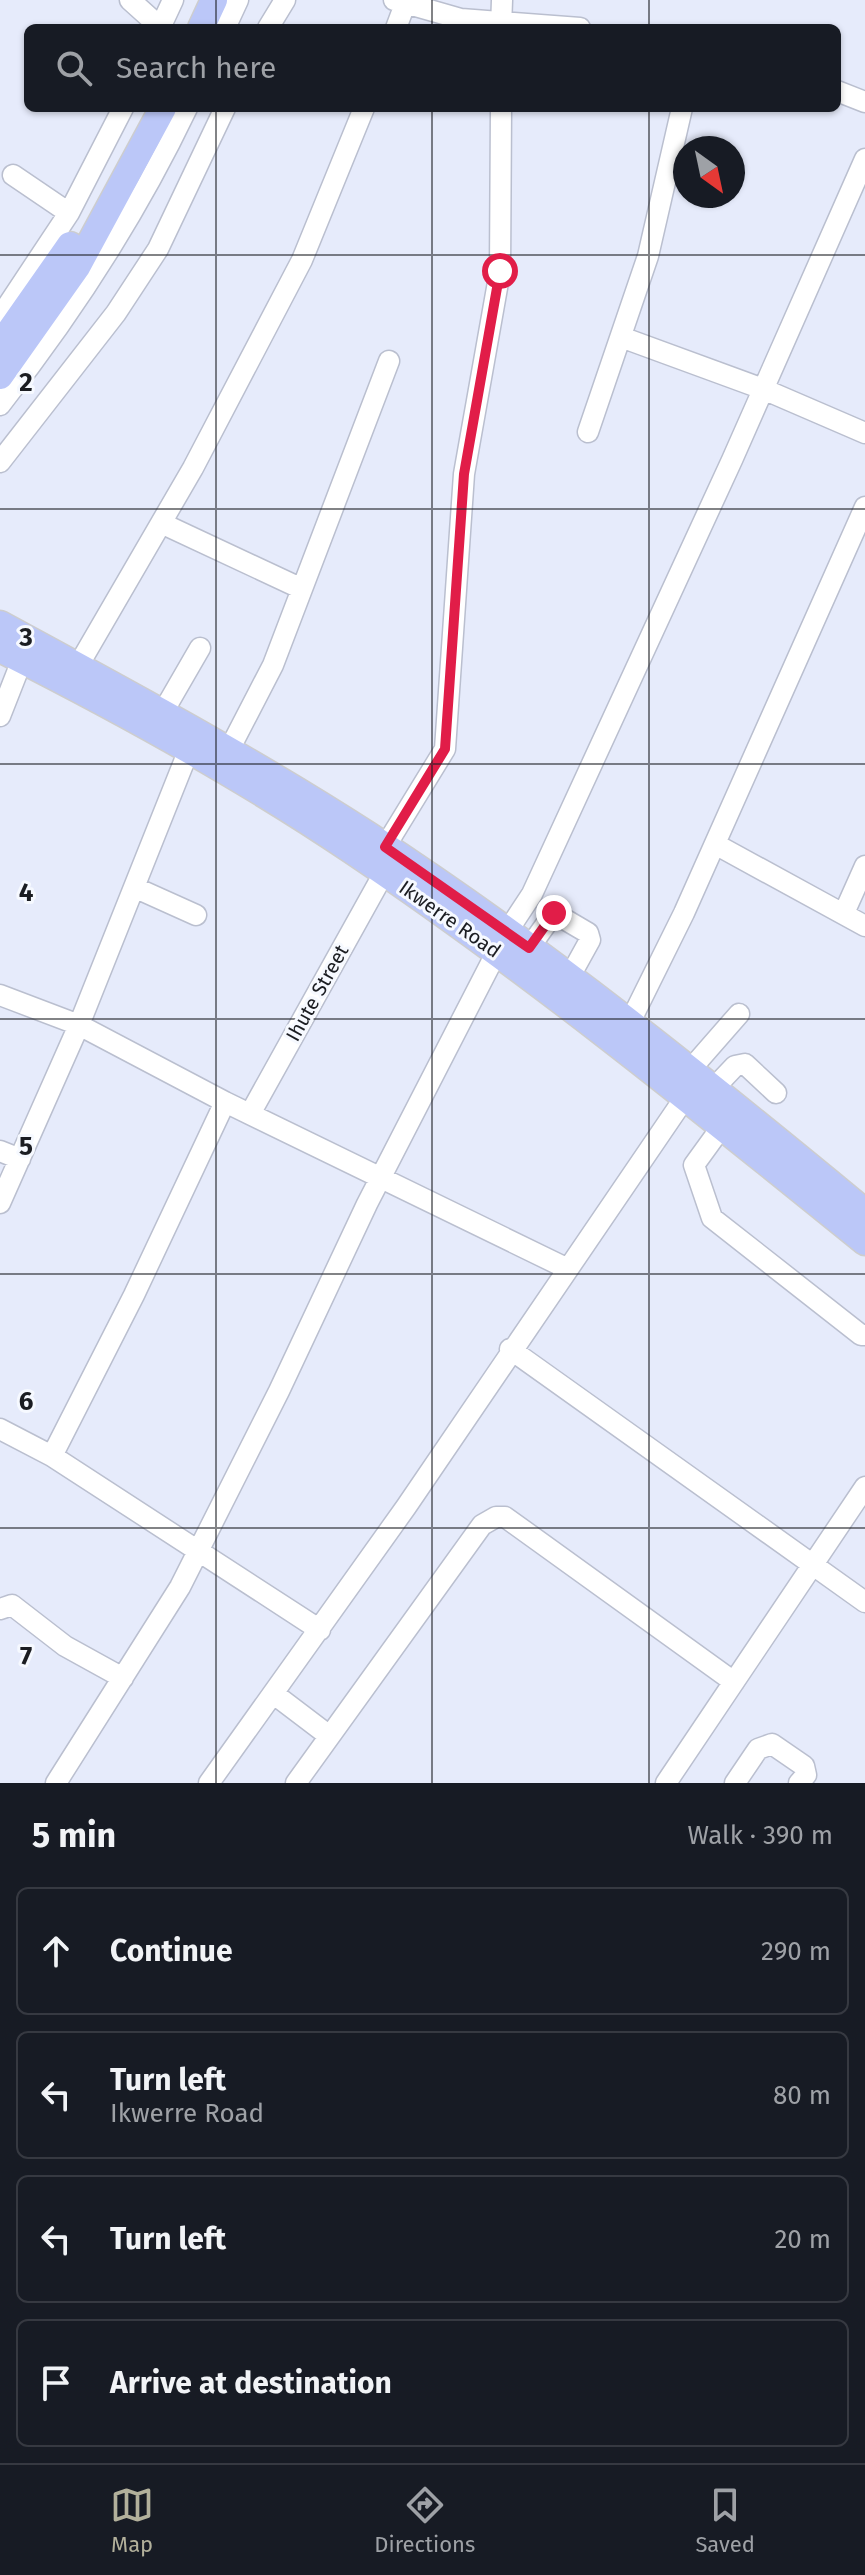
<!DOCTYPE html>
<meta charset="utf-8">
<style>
:root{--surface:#171b24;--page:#20242c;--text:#f1f3f6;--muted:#9ea1a6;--line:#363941;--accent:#b2b09b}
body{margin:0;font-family:"Fira Sans",sans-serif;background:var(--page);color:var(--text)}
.compass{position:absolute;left:673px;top:136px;width:72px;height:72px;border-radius:50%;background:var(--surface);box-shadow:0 2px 6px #0004;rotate:147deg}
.stop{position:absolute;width:24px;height:24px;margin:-18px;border:6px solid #e11d48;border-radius:50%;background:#fff}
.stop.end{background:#e11d48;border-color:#fff;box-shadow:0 2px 8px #0008}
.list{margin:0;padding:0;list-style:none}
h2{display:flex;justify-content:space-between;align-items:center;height:104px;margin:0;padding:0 32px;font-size:34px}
h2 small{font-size:26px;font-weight:400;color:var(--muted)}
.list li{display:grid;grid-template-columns:52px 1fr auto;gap:24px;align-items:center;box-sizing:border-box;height:128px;margin:0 16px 16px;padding:0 16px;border:2px solid var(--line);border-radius:12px}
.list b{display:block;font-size:30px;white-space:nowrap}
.list p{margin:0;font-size:26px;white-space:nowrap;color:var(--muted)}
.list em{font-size:26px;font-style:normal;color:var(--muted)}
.icon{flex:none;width:44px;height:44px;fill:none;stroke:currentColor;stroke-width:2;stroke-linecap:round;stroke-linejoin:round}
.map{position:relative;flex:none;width:865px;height:1783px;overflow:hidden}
.search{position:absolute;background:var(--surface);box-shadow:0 2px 6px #0004;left:24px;right:24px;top:24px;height:88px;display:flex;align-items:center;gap:20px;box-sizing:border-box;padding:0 28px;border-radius:12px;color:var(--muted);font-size:30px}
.sheet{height:680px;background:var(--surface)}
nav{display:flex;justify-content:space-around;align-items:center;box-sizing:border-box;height:112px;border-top:2px solid var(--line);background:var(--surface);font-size:22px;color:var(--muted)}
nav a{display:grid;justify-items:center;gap:4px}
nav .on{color:var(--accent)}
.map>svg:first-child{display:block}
</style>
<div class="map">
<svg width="865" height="1783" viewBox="0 0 865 1783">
<rect width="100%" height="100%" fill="#e6ebfb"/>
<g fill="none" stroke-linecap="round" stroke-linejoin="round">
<g stroke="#babfcf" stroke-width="23">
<path id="minor" d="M130 0 160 27
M394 0 461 19 580 28
M160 28 173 0
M225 28 238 0
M268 28 285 0
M396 28 405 4
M501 28 502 0
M837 91 865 102
M13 175 69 213
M0 317 69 213 123 108
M621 337 763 389 865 433
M0 405C73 312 136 215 187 108
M588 432 648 256 682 108
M0 462 116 313 158 249 225 108
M161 523 300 588
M78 666 193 468 302 260 364 108
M163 712 200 648
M0 716 22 660
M229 750 273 665 389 361
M715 844 865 926
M385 847 445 749 464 474 500 271 501 108
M136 888 196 915
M844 913 865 866
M529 948 554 913 588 933 590 940 569 978
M0 995 79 1025 225 1102 566 1268
M629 1024 684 913 865 507
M690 1070 739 1014
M714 1088 735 1066 745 1064 776 1093
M250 1114 384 873
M723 1125 694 1165 712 1218 861 1335H865
M0 1151 20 1159
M0 1203 79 1025 188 752
M510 1349 865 1602
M0 1429 52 1456 320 1630
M52 1456 134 1295 225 1102
M0 1609 12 1605 65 1646 123 1678
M274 1694 328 1735
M56 1783 180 1587 279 1391 367 1204 507 932 532 894 732 460 865 159
M209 1783 406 1507 686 1096
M296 1783 482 1525 496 1517H505L734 1682
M666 1783 865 1487
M735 1783 758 1749 772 1744 804 1766 806 1775 799 1783"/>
</g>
<g stroke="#cdcdce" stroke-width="29">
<path id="major" d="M201 28 214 0
M0 345 70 245
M0 376 77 267 163 108
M0 624C125 692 249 758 368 835 542 948 705 1080 865 1212
M0 649C119 709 240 775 351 850 531 971 697 1106 865 1242"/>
</g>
<use href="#minor" stroke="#fff" stroke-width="20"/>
<use href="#major" stroke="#bbc7f8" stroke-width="26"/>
</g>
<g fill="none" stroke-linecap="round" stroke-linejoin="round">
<path stroke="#e11d48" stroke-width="10" d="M500 271 464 474 445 749 385 847 529 948 554 913"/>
</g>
<path fill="none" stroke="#1b1d22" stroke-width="2" stroke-opacity="0.55" d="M216 0V28M432 0V28M649 0V28M216 108V1783M432 108V1783M649 108V1783M0 255H865M0 509H865M0 764H865M0 1019H865M0 1274H865M0 1528H865"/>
<g text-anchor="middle" stroke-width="6" stroke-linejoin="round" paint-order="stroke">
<g font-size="20" fill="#1b1d22" stroke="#f6f9ff">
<text transform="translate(450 919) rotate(35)" y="7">Ikwerre Road</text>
<text transform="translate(317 993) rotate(-61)" y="7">Ihute Street</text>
</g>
</g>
<g font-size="26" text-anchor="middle" font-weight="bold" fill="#1b1d22" stroke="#f6f9ff" stroke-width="6" stroke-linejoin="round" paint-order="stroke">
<text x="26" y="391">2</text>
<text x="26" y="646">3</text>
<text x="26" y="901">4</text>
<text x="26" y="1155">5</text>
<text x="26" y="1410">6</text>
<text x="26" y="1665">7</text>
</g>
</svg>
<svg class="compass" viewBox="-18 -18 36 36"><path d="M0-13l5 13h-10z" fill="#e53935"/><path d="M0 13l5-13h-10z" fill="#9ea1a6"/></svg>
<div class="stop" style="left:500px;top:271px"></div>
<div class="stop end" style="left:554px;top:913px"></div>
<div class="search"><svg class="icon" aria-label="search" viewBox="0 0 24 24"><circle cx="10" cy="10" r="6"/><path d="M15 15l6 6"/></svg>Search here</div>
</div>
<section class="sheet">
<h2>5 min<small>Walk · 390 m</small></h2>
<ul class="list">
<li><svg class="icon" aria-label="ahead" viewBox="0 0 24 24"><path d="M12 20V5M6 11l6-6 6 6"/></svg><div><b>Continue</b></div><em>290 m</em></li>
<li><svg class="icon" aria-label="left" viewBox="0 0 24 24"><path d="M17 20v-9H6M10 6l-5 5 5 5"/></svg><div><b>Turn left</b><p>Ikwerre Road</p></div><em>80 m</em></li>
<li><svg class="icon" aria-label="left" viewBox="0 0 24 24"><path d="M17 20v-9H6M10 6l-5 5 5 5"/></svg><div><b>Turn left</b></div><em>20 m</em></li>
<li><svg class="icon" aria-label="arrive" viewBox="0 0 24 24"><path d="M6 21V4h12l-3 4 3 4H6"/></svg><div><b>Arrive at destination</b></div></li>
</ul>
</section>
<nav>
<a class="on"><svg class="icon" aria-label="map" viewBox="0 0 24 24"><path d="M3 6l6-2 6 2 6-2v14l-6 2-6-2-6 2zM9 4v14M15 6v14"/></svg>Map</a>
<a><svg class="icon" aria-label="directions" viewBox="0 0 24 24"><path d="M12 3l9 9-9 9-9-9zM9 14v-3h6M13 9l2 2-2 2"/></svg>Directions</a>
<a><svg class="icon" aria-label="saved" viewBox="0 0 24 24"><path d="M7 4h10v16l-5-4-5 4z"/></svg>Saved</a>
</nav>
